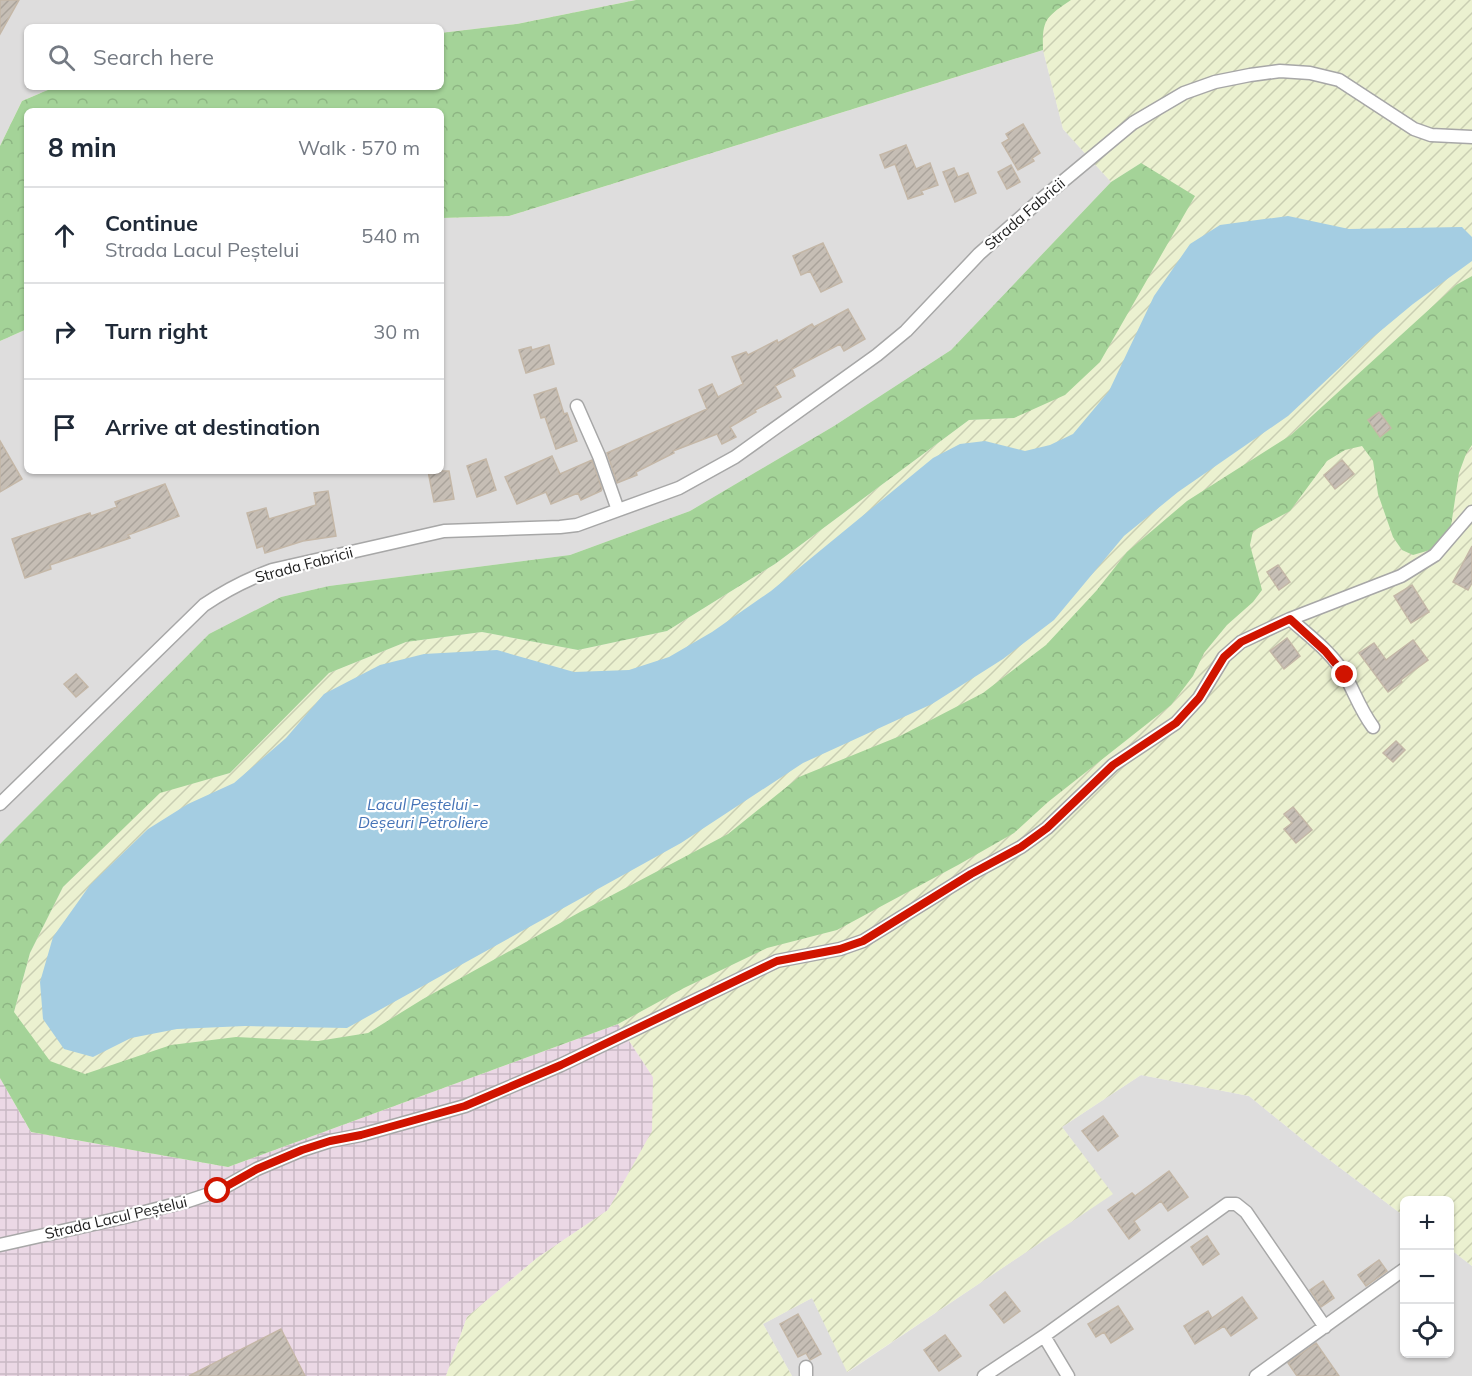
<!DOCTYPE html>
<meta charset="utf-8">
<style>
:root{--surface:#fff;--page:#f6f6f7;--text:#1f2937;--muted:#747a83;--line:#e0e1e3}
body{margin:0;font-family:Mulish,sans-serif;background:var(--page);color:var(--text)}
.controls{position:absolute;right:18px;bottom:18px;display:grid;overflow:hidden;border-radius:9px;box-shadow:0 2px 4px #0004}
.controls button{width:54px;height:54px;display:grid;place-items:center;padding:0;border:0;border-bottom:2px solid var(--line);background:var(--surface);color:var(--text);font:30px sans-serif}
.stop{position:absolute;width:18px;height:18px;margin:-14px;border:4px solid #d01400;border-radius:50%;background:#fff}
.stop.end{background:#d01400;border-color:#fff;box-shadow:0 2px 6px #0008}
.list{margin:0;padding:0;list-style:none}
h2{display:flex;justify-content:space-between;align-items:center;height:78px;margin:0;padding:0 24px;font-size:26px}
h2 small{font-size:20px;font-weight:400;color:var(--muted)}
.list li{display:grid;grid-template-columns:39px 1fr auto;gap:18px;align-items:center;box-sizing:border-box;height:96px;padding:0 24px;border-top:2px solid var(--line)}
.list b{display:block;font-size:22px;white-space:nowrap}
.list p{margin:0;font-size:20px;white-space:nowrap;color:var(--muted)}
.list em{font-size:20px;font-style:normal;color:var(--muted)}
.icon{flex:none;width:33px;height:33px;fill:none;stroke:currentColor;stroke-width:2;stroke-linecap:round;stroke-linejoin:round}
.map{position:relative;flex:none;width:1472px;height:1376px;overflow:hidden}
.search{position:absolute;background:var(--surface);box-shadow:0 2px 4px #0004;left:24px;top:24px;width:420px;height:66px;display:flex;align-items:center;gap:15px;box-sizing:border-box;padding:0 21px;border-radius:9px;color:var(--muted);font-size:22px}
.panel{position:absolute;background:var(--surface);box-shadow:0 2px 4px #0004;left:24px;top:108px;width:420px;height:366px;border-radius:9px}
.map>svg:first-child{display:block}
</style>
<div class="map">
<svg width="1472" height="1376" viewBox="0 0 1472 1376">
<defs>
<pattern id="industrial-grid" width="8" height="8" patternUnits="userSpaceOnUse" patternTransform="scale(1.5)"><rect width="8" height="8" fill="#ebd8e5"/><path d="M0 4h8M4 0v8" fill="none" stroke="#c9b9c4"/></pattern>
<pattern id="farmland-furrows" width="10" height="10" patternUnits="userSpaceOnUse" patternTransform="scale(1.5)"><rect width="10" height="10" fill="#ebf1d0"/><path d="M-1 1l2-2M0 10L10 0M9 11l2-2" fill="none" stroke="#c9ceb2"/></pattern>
<pattern id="forest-crowns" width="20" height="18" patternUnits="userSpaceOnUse" patternTransform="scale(1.5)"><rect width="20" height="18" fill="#a4d398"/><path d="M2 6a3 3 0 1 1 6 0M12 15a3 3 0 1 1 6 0" fill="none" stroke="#8db583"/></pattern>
<pattern id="building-hatch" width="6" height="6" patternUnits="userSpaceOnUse" patternTransform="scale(1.5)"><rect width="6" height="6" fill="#c6beb5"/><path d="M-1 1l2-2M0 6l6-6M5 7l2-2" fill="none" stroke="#aaa39b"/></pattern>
</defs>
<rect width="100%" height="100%" fill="#f1efe6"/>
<path fill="#dedddd" d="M0 0H636L517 24 447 33H441V27H27V87H55L22 101 0 146Z
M1043 50 1063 129 1111 182 951 350 834 426 690 511 570 555 329 586 281 597 209 634 0 844V341L27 329V471H441V218L509 216Z
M1141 1075 1249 1096 1307 1143 1404 1216V1354H1450V1249L1472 1266V1376H792L763 1324 812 1298 848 1372 1112 1194 1062 1127Z"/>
<path fill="url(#industrial-grid)" d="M618 1024 653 1077V1131L608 1210 537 1258 467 1317 446 1376H0V1078L31 1132 228 1167Z"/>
<path fill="url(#farmland-furrows)" d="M636 0H1472V1266L1450 1249V1200H1404V1216L1307 1143 1249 1096 1141 1075 1062 1127 1113 1194 847 1372 812 1298 763 1324 792 1376H446L467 1317 537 1258 608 1210 652 1131 653 1077 618 1024 228 1167 31 1132 0 1078V1022L14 1012 30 953 63 887 160 792 230 773 329 673 406 642 482 632 578 650 667 631 775 564 969 420 1014 418 1141 163 1111 182 1063 129 1043 50 509 216 441 218V111H27V329L0 341V146L22 101 55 87H441V33L517 24Z"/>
<path fill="url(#forest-crowns)" d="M636 0H1071C1046 17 1042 19 1043 50L509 216 441 218V111H27V329L0 341V146L22 101 55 87H441V33L517 24Z
M1141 163 1195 196 1100 362 1065 395 1014 418 969 420 775 564 667 631 578 650 482 632 406 642 329 673 230 773 160 793 63 887 30 953 14 1012 50 1061 85 1074 171 1045 236 1037 318 1041 368 1033 423 999 580 912 728 834 799 777 900 736 983 693 1046 645 1097 590 1127 552 1187 501 1291 435 1456 285 1472 276V445L1466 454 1459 473 1451 526 1430 550 1413 555 1402 550 1393 537 1378 494 1373 461 1362 446 1345 450 1327 461 1290 511 1253 531 1250 545 1262 590 1253 602 1227 625 1204 653 1193 676 1171 705 1048 802 1014 833 958 865 837 930 767 948 684 988 618 1024 228 1167 31 1132 0 1078V844L209 634 281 597 329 586 570 555 690 511 834 426 951 350 1111 182Z"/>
<path fill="#a4cde2" d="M1288 216 1349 229 1462 227 1472 237V261L1413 304 1366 343 1288 416 1178 492 1124 536 1054 620 1003 659 932 704 803 763 681 843 347 1028 245 1026 177 1029 131 1038 93 1057 64 1049 43 1019 40 982 53 937 90 885 148 829 188 804 234 783 286 738 324 694 380 665 424 654 497 650 574 672 629 670 669 657 712 632 771 591 933 458 960 444 985 441 1025 451 1050 445 1073 434 1109 391 1154 296 1190 244 1220 225Z"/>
<path fill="url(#building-hatch)" stroke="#c4b7a7" stroke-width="1.5" d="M0 0H19L0 34Z
M1023 124 1040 153 1032 158 1034 161 1018 170 1002 143 1009 139 1006 134Z
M906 145 916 169 930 163 938 185 921 191 923 194 908 199 895 164 885 168 880 155Z
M1011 165 1020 182 1007 189 998 172Z
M954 168 958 177 968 173 976 193 955 202 943 172Z
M823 243 842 282 821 292 810 271 801 275 793 256Z
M848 309 865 339 844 351 840 344 792 369 795 376 775 386 781 397 755 410 756 412 730 427 736 437 722 444 717 434 673 451 674 453 636 472 637 475 617 483 607 453 707 409 699 390 712 384 718 397 743 384 732 357 746 352 748 355 777 340 778 343 812 324 814 327Z
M549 345 554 364 526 373 519 350 531 347 532 350Z
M556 388 564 414 567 413 577 441 556 449 545 417 541 418 534 395Z
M1379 412 1391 428 1380 437 1368 420Z
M0 441 22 479 0 492Z
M552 456 560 474 592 460 602 489 601 491 581 500 578 493 551 504 546 492 517 504 505 477Z
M486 459 496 490 477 497 467 466Z
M1342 460 1354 474 1335 489 1324 475Z
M428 471H449L454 499 434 502Z
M165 484 179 516 128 535 130 538 50 565 51 569 25 578 12 539 90 513 91 516 117 507 115 502Z
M328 491 336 536 303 541 265 553 263 546 257 548 247 513 266 508 269 519 316 505 314 493Z
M1472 546V583L1468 590 1453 582Z
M1278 565 1290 582 1279 590 1267 572Z
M1412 585 1429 612 1411 623 1394 596Z
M1287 638 1300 656 1284 669 1270 651Z
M1413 640 1428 660 1401 680 1402 682 1388 692 1359 653 1374 643 1386 660Z
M76 674 88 687 76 697 64 684Z
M1396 741 1405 750 1393 762 1383 753Z
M1293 807 1312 830 1296 843 1284 829 1292 823 1284 814Z
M1103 1116 1118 1136 1098 1151 1082 1131Z
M1169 1171 1188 1197 1168 1211 1161 1201 1134 1221 1140 1230 1129 1239 1108 1210 1132 1193 1135 1196Z
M1207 1236 1219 1254 1203 1265 1191 1247Z
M1379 1260 1387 1271 1366 1286 1358 1275Z
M1323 1281 1334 1298 1321 1307 1310 1290Z
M1005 1292 1020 1311 1004 1323 990 1305Z
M1242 1297 1257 1318 1231 1336 1224 1326 1195 1344 1184 1326 1208 1311 1212 1318Z
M1118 1306 1133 1329 1111 1343 1104 1332 1096 1337 1088 1324Z
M798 1314 821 1354 810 1360 806 1353 798 1357 780 1324Z
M281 1329 305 1376H189Z
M945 1335 961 1356 939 1371 924 1350Z
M1316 1343 1339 1376H1297L1288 1363Z"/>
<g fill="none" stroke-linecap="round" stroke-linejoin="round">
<g stroke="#a7a7a7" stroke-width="15">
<path id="street" d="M577 406 599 456 618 510
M1290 619C1309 636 1334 654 1346 677 1355 694 1361 711 1373 727
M0 804 204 605C226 590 248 579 272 570L444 531 560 527 577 525 679 488 735 457 877 355 906 331 979 254 1038 202 1133 123 1184 93 1215 82 1250 75 1280 71 1310 73 1339 80 1414 129 1431 135 1472 137
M0 1245 125 1217 188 1201 218 1191 257 1169 302 1150 330 1141 361 1135 465 1106 561 1065 777 961 840 949 863 941 971 874 1021 847 1047 828 1113 765 1176 723 1199 698 1224 657 1241 642 1290 619 1401 576 1435 555 1472 512
M1044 1336 1068 1376
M806 1367V1376
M984 1376 1044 1336 1227 1204H1236L1246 1212 1325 1327
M1256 1376 1403 1270"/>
</g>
<use href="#street" stroke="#fff" stroke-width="12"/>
</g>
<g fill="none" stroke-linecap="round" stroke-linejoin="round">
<path stroke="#d01400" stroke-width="8" d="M218 1191 257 1169 302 1150 330 1141 361 1135 465 1106 561 1065 777 961 840 949 863 941 971 874 1021 847 1047 828 1113 765 1176 723 1199 698 1224 657 1241 642 1290 619 1325 651 1345 675"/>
</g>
<g text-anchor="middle" stroke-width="4.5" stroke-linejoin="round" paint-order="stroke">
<g font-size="15" fill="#202020" stroke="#fff">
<text transform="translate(1025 214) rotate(-41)" y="5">Strada Fabricii</text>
<text transform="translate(304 565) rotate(-15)" y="5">Strada Fabricii</text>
<text transform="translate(116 1218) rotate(-13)" y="5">Strada Lacul Peștelui</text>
</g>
<g font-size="16" font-style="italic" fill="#4573b7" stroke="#fff">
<text x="423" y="810">Lacul Peștelui -<tspan x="423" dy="18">Deșeuri Petroliere</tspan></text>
</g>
</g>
</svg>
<div class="controls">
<button>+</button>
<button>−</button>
<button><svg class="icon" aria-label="locate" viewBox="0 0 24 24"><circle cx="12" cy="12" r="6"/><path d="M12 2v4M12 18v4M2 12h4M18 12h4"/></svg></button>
</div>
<div class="stop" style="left:218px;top:1191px"></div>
<div class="stop end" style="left:1345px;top:675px"></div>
<div class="search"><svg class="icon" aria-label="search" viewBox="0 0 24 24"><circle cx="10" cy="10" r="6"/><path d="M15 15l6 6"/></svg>Search here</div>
<section class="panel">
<h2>8 min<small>Walk · 570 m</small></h2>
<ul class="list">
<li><svg class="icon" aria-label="ahead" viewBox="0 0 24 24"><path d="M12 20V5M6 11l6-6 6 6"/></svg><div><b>Continue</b><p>Strada Lacul Peștelui</p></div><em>540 m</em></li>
<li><svg class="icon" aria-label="right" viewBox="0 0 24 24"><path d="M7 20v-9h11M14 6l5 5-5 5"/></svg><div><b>Turn right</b></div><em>30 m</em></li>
<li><svg class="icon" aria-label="arrive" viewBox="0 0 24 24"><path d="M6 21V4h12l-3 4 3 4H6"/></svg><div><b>Arrive at destination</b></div></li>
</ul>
</section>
</div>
